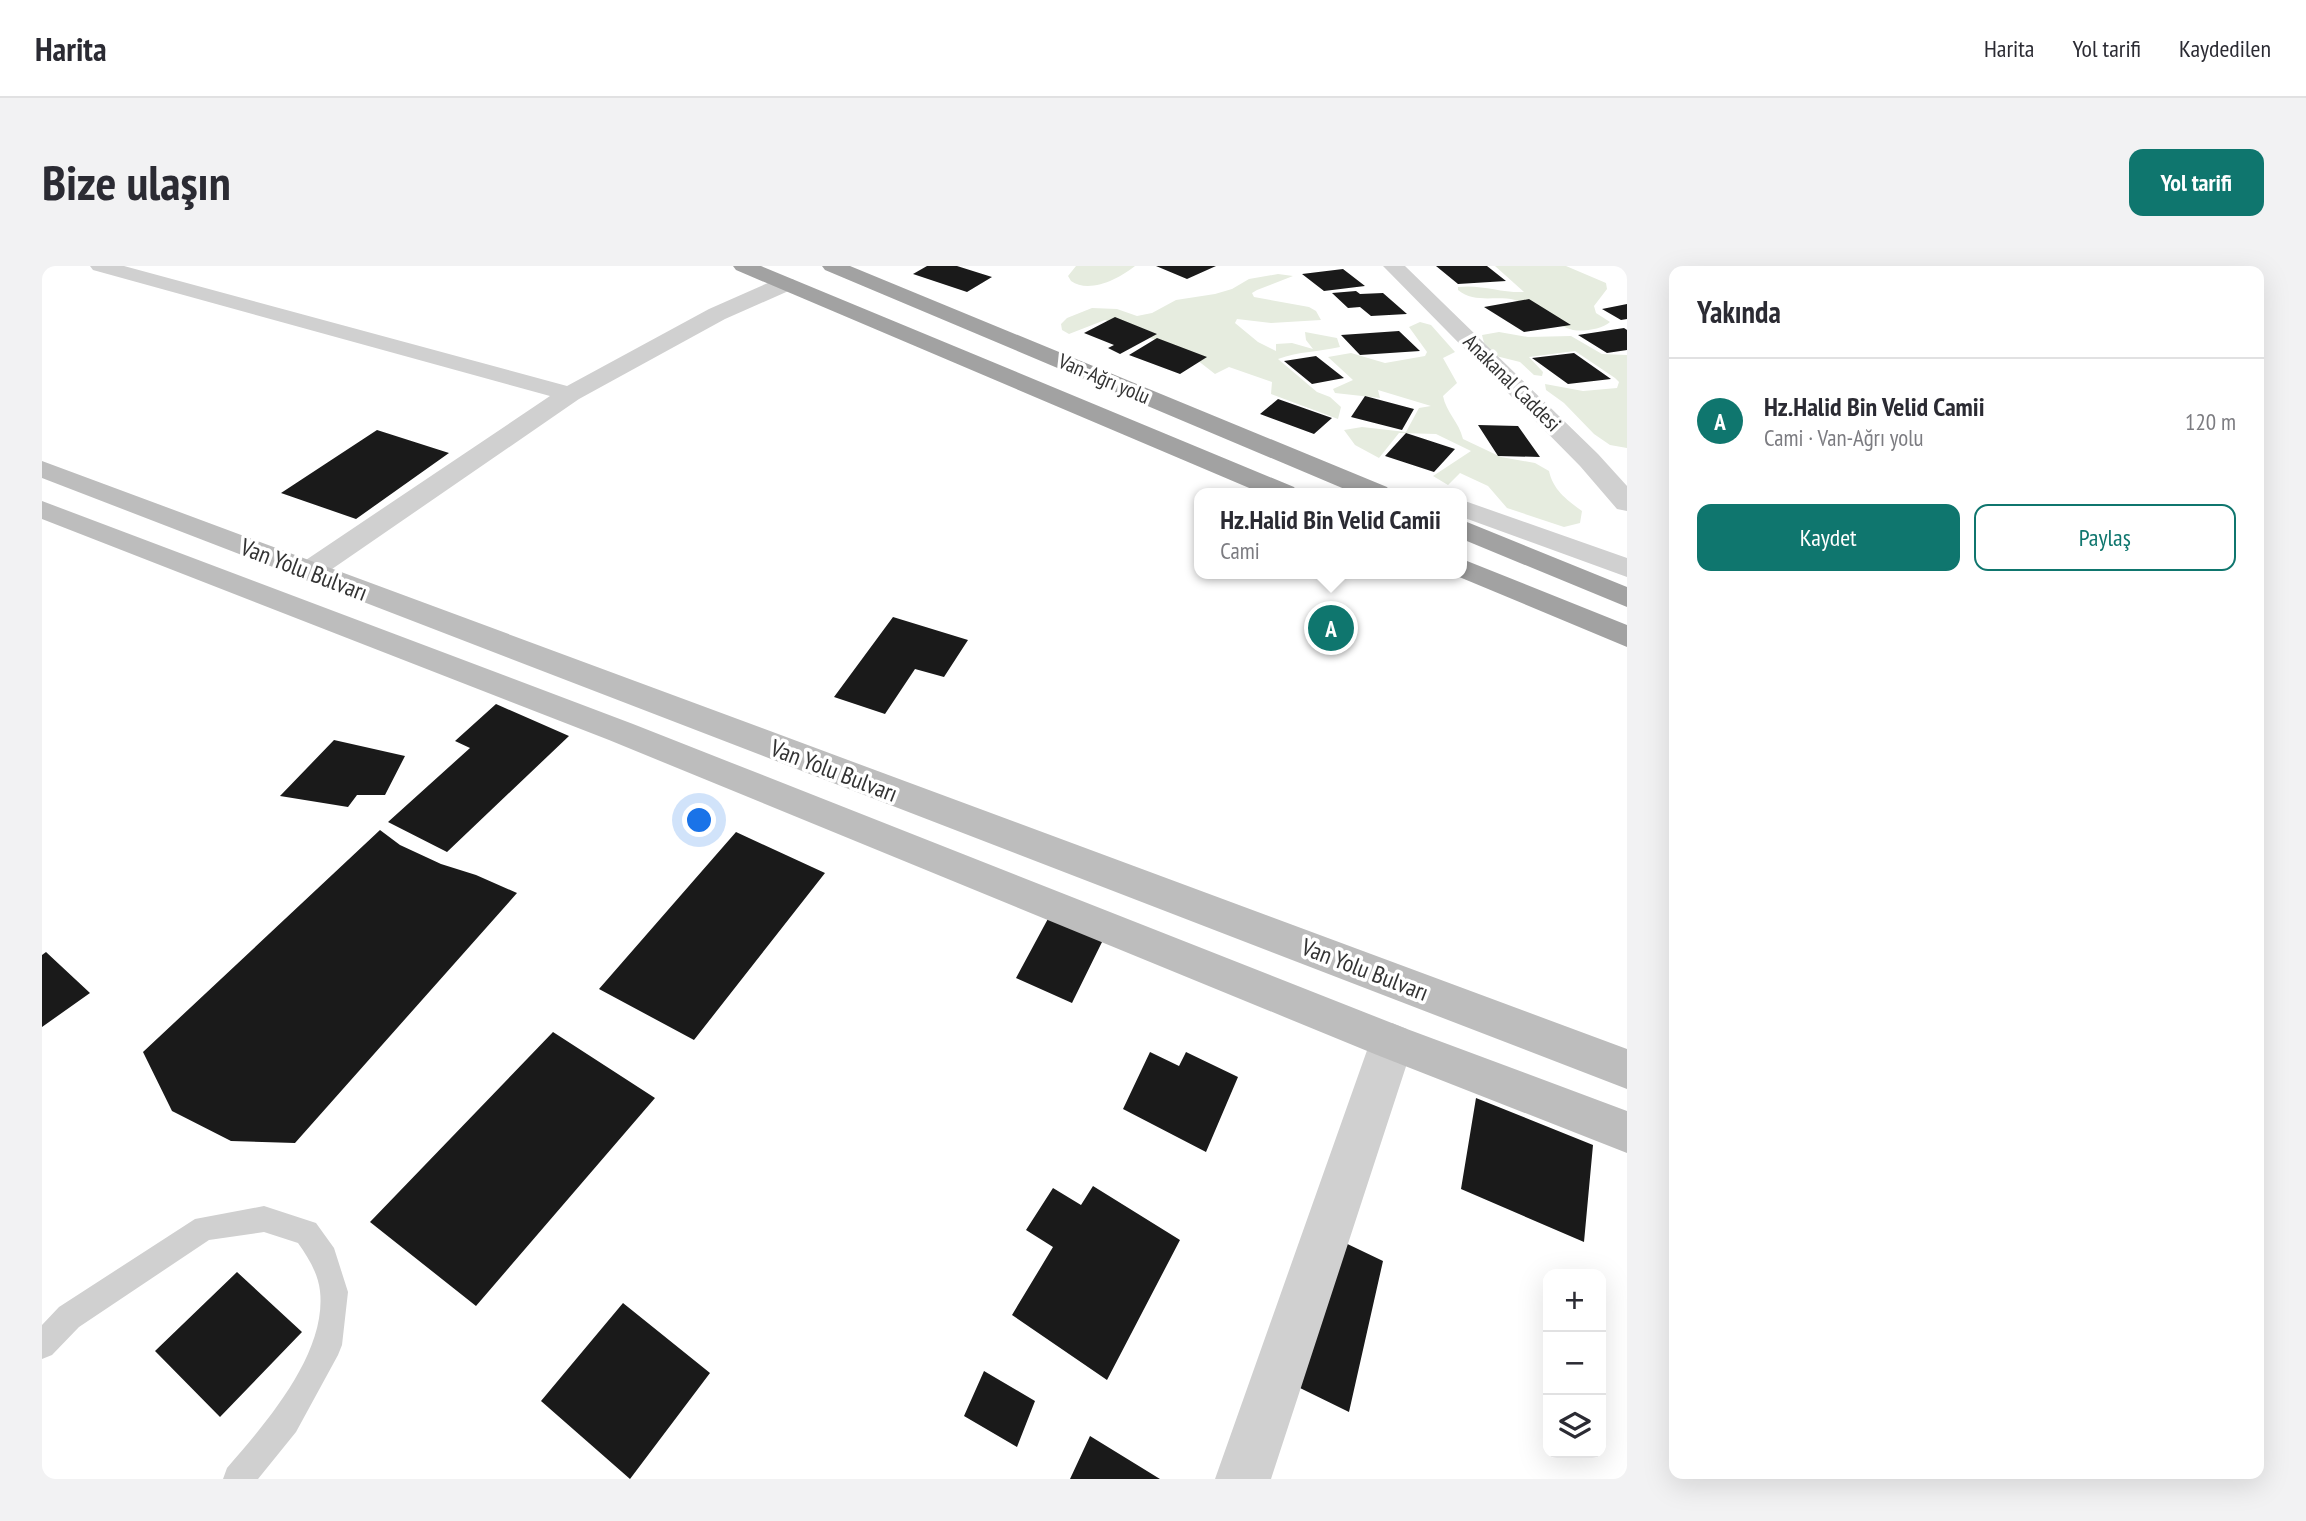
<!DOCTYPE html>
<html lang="tr">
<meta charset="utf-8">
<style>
:root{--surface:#fff;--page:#f2f2f3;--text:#2b2b33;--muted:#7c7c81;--line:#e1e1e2;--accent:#0f766e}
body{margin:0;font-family:"PT Sans Narrow",sans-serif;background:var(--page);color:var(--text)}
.controls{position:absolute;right:21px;bottom:21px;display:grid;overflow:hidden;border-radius:14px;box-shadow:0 7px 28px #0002}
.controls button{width:63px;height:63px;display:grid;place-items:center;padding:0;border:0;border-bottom:2px solid var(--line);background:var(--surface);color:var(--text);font:35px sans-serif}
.you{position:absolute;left:658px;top:555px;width:24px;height:24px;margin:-18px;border:5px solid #fff;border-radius:50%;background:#1a73e8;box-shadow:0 0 0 10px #1a73e833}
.badge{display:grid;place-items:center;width:46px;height:46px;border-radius:50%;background:var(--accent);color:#fff;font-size:23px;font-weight:700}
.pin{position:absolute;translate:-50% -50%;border:4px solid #fff;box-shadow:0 2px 7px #0006}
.popup{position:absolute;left:1152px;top:222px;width:273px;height:91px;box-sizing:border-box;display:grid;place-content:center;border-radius:14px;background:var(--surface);filter:drop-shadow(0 2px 5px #0005);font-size:23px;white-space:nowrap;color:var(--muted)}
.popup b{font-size:26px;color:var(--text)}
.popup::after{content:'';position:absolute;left:50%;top:100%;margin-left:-14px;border:14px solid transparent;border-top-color:var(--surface)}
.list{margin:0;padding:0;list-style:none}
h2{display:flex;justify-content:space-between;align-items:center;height:91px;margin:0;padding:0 28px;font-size:30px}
h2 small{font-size:23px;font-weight:400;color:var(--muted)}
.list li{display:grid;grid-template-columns:46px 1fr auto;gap:21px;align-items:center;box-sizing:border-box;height:126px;padding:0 28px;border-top:2px solid var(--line)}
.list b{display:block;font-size:26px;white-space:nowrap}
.list p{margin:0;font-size:23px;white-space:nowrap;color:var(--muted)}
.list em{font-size:23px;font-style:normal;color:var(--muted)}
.actions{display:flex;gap:14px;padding:21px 28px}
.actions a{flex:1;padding:16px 0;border:2px solid var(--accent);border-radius:14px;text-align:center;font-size:24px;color:var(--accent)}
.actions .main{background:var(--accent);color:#fff}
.icon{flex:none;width:38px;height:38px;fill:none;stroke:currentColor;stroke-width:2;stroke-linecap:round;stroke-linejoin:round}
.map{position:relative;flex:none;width:1585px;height:1213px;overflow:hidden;border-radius:14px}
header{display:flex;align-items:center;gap:42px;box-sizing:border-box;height:98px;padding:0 35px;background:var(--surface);border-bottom:2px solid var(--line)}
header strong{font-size:33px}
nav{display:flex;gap:38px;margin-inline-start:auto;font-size:24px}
.intro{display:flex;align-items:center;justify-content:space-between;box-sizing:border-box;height:168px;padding:0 42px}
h1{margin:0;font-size:49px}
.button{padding:18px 32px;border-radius:14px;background:var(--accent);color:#fff;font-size:24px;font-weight:700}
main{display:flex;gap:42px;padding:0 42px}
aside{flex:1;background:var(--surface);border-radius:14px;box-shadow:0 7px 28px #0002}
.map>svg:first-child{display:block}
</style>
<header>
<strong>Harita</strong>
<nav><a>Harita</a><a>Yol tarifi</a><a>Kaydedilen</a></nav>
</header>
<div class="intro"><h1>Bize ulaşın</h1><a class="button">Yol tarifi</a></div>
<main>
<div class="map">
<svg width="1585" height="1213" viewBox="0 0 1585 1213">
<rect width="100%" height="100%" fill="#fff"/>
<path fill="#e6ecdf" d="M1034 0H1093C1077 13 1047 28 1029 15L1026 10Z
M1453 0H1524L1564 17 1565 23 1552 40 1554 47 1568 56C1560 63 1542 66 1531 64 1511 59 1495 39 1473 34 1454 29 1433 38 1416 24V21C1439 18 1459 27 1482 26Z
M1236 8 1251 10 1215 24 1210 27 1212 31 1267 41 1274 45 1279 54 1229 57 1195 53 1193 57 1216 76 1234 85V78L1250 77 1271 83 1264 74 1263 66 1295 72 1298 81C1277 86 1257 85 1236 93L1275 126 1288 131 1299 141 1296 153 1229 128 1230 116 1187 101 1173 108 1146 87 1063 54 1027 68 1020 64 1019 58 1025 52 1050 42 1075 43 1095 50 1110 47 1134 34 1173 28 1190 23 1207 13Z
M1378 56 1389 59 1413 86 1401 92 1415 117 1401 130C1404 146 1417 156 1421 173L1459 191 1493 197 1507 205C1511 224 1525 234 1540 245L1538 257 1522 261 1465 242 1446 220 1418 207 1406 219 1391 210 1429 185 1394 168 1357 167 1337 192 1313 179 1302 164 1320 161 1364 166 1377 142 1389 140 1336 124 1338 132 1293 127 1291 123 1311 114 1286 91 1309 87 1343 97 1383 90 1385 86 1367 61Z
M1457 66 1486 71 1529 70 1560 88 1585 89V182L1568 179 1552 168 1522 137 1504 124 1503 118 1541 125 1575 122 1577 116 1573 112 1533 85 1487 91 1501 106 1500 110 1492 109 1478 96 1454 90 1442 77 1440 69Z"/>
<path fill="#1a1a1a" d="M885 0H915L950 11 925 26 871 8Z
M1114 0H1174L1145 13Z
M1394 0H1445L1464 15 1416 18Z
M1301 3 1323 20 1282 25 1260 8Z
M1314 25 1318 28 1341 27 1365 48 1329 50 1318 41 1306 42 1290 27Z
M1487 33 1529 59 1482 66 1442 41Z
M1585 38V53L1579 54 1560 43Z
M1073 51 1115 68 1078 88 1066 82 1072 79 1042 67Z
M1582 62 1585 64V84L1565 87 1536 69Z
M1357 65 1378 85 1318 89 1299 69Z
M1115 72 1165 91 1138 108 1087 89Z
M1532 87 1569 113 1526 118 1490 92Z
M1274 90 1302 112 1270 118 1242 95Z
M1323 130 1372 143 1360 164 1309 151Z
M1236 133 1290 152 1272 168 1218 148Z
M1436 159 1476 160 1498 191 1456 190Z
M335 164 407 187 314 253 239 227Z
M1364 167 1413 183 1392 206 1343 190Z
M851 351 926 374 902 411 873 403 843 448 792 431Z
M454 438 527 470 405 586 346 556 428 482 413 475Z
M292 474 363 490 343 529H315L306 541 238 530Z
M338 564 358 579 399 598 434 609 475 627 253 877 189 875 130 845 101 786Z
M694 566 783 607 652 774 557 723Z
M1008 649 1062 672 1030 737 974 712Z
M4 686 48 727 0 761V689Z
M511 766 613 832 434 1040 328 956Z
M1108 786 1137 800 1144 786 1196 811 1164 886 1081 843Z
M1434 832 1551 879 1542 976 1419 923Z
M1051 920 1138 974 1065 1114 970 1049 1011 981 984 964 1011 922 1039 939Z
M1295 973 1341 995 1307 1146 1258 1122Z
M195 1006 260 1066 178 1151 113 1085Z
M581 1037 668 1107 588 1213 499 1135Z
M942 1105 993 1135 975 1181 922 1150Z
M1048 1170 1118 1213H1028Z"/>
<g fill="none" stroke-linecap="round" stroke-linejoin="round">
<path fill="#d0d0d0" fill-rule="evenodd" d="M222 940 274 957 292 982 306 1026 300 1079 296 1089 254 1166 216 1213H181L185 1202C223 1158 285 1088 278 1025 276 1007 266 991 256 977L222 966 167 974 37 1061 10 1089 0 1093V1059L17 1041 153 953Z"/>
<path fill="#d0d0d0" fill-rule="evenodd" d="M48 0H82L525 120 667 43 735 13H751L754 18 751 23 683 53 537 133 277 312 266 315 255 312 251 306 255 300 508 130 51 4Z
M1420 234 1585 292V311L1420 251Z
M1350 757 1365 763 1372 776 1229 1213H1173L1328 776 1335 763Z"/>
<path fill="#d0d0d0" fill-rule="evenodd" d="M1341 0H1363L1556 188 1585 220V245L1575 243 1538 200Z"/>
<path fill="#bdbdbd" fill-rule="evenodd" d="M0 195 1585 783V823L0 212Z
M0 235 591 458 1365 763 1585 845V887L1335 789 567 474 0 253Z"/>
<path fill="#a2a2a2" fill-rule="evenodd" d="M691 0H719L1252 221 1256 227H1219L694 4Z
M780 0H808L1345 221 1349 227H1312L783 4Z
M1420 254 1585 321V341L1420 273Z
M1420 293 1585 359V381L1410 308H1420Z"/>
</g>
<g text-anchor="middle" stroke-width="7" stroke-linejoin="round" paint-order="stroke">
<g font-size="21" fill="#333" stroke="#fff">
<text transform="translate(1062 113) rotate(23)" y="7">Van-Ağrı yolu</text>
<text transform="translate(1470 117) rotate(45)" y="7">Anakanal Caddesi</text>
</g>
<g font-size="24" fill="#333" stroke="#fff">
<text transform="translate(262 304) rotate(21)" y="8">Van Yolu Bulvarı</text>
<text transform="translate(792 505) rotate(21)" y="8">Van Yolu Bulvarı</text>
<text transform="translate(1323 704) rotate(21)" y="8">Van Yolu Bulvarı</text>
</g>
</g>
</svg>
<div class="controls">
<button>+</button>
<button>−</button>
<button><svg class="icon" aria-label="layers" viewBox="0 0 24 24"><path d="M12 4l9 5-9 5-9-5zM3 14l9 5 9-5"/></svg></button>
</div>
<div class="you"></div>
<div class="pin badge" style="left:1289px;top:362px">A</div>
<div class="popup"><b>Hz.Halid Bin Velid Camii</b>Cami</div>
</div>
<aside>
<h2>Yakında<small></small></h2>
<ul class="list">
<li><span class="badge">A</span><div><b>Hz.Halid Bin Velid Camii</b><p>Cami · Van-Ağrı yolu</p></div><em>120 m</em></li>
</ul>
<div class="actions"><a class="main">Kaydet</a><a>Paylaş</a></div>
</aside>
</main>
